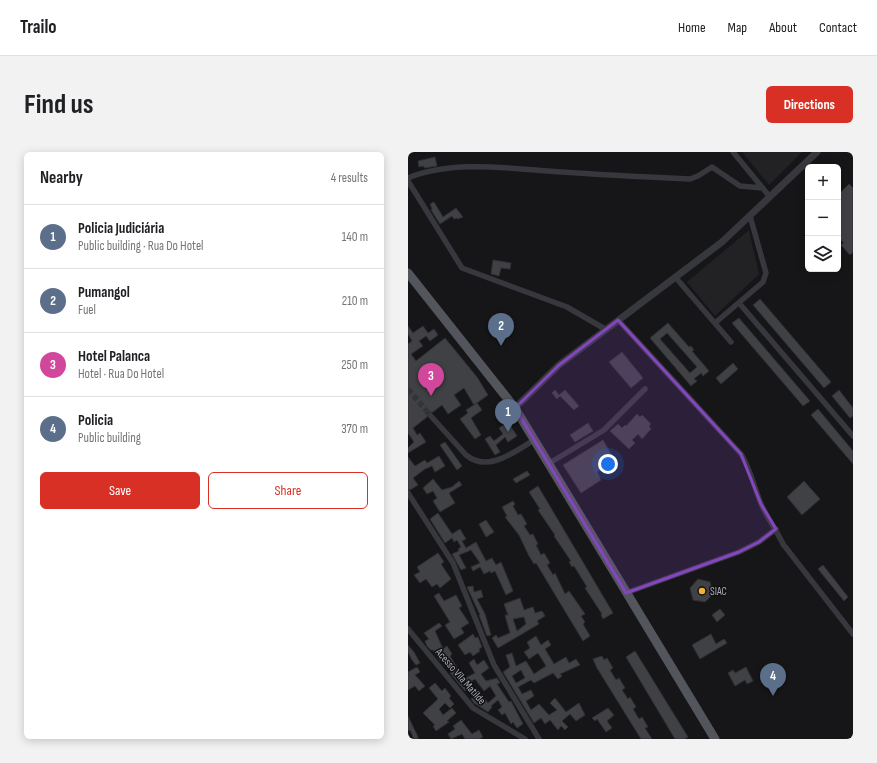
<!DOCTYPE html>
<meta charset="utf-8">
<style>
:root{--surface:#fff;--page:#f2f2f2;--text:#202124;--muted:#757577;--line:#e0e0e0;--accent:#d93025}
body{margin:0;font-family:"Sofia Sans Condensed",sans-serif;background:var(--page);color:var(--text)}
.controls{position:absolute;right:12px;top:12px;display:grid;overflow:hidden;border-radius:6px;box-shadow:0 2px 10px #0003}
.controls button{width:36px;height:36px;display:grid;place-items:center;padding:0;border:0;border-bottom:1px solid var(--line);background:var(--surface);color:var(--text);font:20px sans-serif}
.you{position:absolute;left:200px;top:312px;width:14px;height:14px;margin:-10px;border:3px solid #fff;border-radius:50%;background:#1a73e8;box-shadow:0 0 0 6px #1a73e833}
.badge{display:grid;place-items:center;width:26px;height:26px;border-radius:50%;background:var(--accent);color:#fff;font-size:13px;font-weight:700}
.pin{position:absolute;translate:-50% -33px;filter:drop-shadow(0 1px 2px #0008)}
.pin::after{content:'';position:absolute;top:21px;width:14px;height:12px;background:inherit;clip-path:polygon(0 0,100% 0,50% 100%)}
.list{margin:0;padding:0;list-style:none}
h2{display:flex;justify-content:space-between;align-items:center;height:52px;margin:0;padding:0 16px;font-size:17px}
h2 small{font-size:13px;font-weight:400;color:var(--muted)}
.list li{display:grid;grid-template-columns:26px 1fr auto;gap:12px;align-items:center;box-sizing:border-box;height:64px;padding:0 16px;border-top:1px solid var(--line)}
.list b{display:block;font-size:15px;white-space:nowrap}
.list p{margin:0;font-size:13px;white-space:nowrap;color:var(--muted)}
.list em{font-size:13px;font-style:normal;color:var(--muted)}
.actions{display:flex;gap:8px;padding:12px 16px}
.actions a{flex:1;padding:9px 0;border:1px solid var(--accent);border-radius:6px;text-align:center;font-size:14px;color:var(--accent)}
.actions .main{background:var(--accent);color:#fff}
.icon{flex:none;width:22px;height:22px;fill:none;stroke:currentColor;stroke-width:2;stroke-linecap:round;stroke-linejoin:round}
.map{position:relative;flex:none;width:445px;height:587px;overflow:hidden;border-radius:6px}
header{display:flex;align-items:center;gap:24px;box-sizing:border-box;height:56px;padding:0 20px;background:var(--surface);border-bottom:1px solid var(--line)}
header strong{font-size:19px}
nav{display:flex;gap:22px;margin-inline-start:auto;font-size:14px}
.intro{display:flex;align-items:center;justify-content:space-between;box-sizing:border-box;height:96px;padding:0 24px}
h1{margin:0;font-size:28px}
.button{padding:10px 18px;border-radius:6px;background:var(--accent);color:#fff;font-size:14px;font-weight:700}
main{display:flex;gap:24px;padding:0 24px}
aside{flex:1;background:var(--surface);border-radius:6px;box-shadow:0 2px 10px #0003}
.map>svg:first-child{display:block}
</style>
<header>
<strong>Trailo</strong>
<nav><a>Home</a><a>Map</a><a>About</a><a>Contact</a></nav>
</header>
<div class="intro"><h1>Find us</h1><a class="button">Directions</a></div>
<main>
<aside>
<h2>Nearby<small>4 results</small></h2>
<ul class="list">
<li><span class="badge" style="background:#5c6f8a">1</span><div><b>Policia Judiciária</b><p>Public building · Rua Do Hotel</p></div><em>140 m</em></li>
<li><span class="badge" style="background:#5c6f8a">2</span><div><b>Pumangol</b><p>Fuel</p></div><em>210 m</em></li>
<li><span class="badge" style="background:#d1479c">3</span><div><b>Hotel Palanca</b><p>Hotel · Rua Do Hotel</p></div><em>250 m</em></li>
<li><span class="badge" style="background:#5c6f8a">4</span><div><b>Policia</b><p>Public building</p></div><em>370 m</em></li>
</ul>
<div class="actions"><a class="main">Save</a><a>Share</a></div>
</aside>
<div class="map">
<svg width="445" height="587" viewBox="0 0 445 587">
<rect width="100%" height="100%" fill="#161618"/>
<path fill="#222225" d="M334 0H394L361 33Z
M341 78 351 122 307 164 279 130Z"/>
<path fill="#404145" stroke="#303034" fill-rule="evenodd" d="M27 5 29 14 16 16V14L11 15 10 9Z
M441 32 445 36V100L442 103 433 93 436 91 430 86V43Z
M26 50 35 65 48 56 55 65 50 67 49 66 46 67 44 64 32 72 23 58 24 57 22 52Z
M85 108 103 111 102 117 93 116 91 124 83 122Z
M352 147 423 230 416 236 345 153Z
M331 166 402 249 395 254 324 171Z
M260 171 281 195 283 194 286 198 284 199 301 219 295 224 293 221 286 227 289 229 283 234 242 186ZM259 181 289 215 282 221 252 187Z
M0 174 5 181 15 174 20 181 26 177 30 183 22 189 18 184 11 189 15 194 3 202 8 209 37 186 69 225 80 243 66 253 56 236 46 243 53 253 40 262 34 253 25 260H19V265L5 276 9 283 12 281 18 290 0 301V296L6 290 0 281V192L4 189 0 182Z
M214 200 235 226 223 236 201 210Z
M325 211 330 217 313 232 308 226Z
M147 238 151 243 157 238 171 254 166 258 152 244 149 247 144 241Z
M431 238 445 256V264L442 266 424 244Z
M69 251 74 258 63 266 73 283 67 287 52 267 60 261 58 258Z
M410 257 445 299V312L403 263Z
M229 262 232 265 234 263 243 272 241 274 243 277 234 287 230 282 224 288 227 291 221 297 202 279 210 272 214 276 217 273 218 274Z
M100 270 109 284 100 290 97 285 88 293 92 300 87 303 77 287 82 284 86 289 95 282 91 276Z
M180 271 185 279 167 290 162 283Z
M195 288 207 309 189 320 193 328 173 341 155 313Z
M37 290 54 314 49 318 32 293Z
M31 304 37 314 27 320 24 314 17 317 5 326 10 333 2 338 0 337V305L7 314 17 308 19 311Z
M119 319 122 323 108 331 105 327Z
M25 327 34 338 44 335 51 329 54 333 41 341 47 351 32 360 25 349 29 346 25 339 19 342 15 336Z
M396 329 412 347 394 363 379 345Z
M130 334 205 461 195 467 193 463 194 462 177 436 179 435 166 414 164 415 161 410 163 409 146 384 147 383 130 358 132 357 121 340Z
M105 349 107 352 105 354 110 363 113 362 119 372 116 374 122 383 125 382 130 392 128 393 133 403 136 401 142 411 139 413 145 423 147 421 157 442 161 439 177 462 173 464 177 470 175 472 182 484 175 489 128 411 126 412 121 404 111 383 97 365 99 364 94 355Z
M30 361 44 382 52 377 58 387 54 389 58 396 68 390 78 409 84 406 88 413 93 410 105 439 98 443 87 419 83 421 82 419 76 422 72 415 65 419 63 415 72 411 63 398 51 403 58 416 53 418 44 402 51 399 50 397 53 395 49 388 46 390 44 386 37 391 22 367Z
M78 368 86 380 78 385 71 372Z
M30 401 36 410 33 412 43 427 32 436 29 432 24 435 18 427 12 431 6 423 12 420 9 415Z
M415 413 440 445 436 449 410 417Z
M290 427 302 430 305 442 297 450 285 448 282 436Z
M65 434 66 440 73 438 75 445 69 447 77 462 83 483 79 484 71 463H72L59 435Z
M31 441 36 449 48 443 54 454 51 456 61 471 53 476 56 481 46 487 37 473 42 470 26 444Z
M112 446 116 458 125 455 127 461 134 459 137 464 129 469 131 472 90 496 84 486 88 483 90 486 102 481 97 463H100L96 452ZM116 465 118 472 109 479 105 467Z
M312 457 317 463 309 470 304 463Z
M31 471 34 474 27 479 35 497 39 494 44 502 42 504 56 527 67 521 61 511 66 507 69 513 76 508 81 516 73 522 78 529 89 526 92 531 89 532 101 550 103 549 115 572 109 576 105 570 103 572 97 561 94 563 90 558 94 555 90 548 83 554 84 555 80 560 66 551 63 547 71 540 80 551 88 544 82 534 76 539 67 527 59 532 61 536 57 539 42 521 44 520 35 506 32 509 25 498H23L19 494 17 489 21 487 16 481Z
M65 482 67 486 70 485 74 495 71 497 72 499 65 504 62 500 57 503 50 493Z
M303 482 308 492 316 487 319 491 292 507 284 493Z
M128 484 133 493 140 488 143 493 137 497 146 512 158 505 161 511 168 507 172 513 152 522 154 524 150 527 145 521 126 531 123 528 110 535 114 542 123 538 126 544 118 549 123 558 131 552 141 563 149 558 142 551 147 546 158 560 171 551 177 563 168 569 162 562 154 569 160 575 157 578 153 574 150 578 142 568 137 572 133 566 126 571 95 520 102 515 98 503 104 501 108 514 118 509 126 522 138 514 130 501 121 507 116 500 122 496 119 490ZM113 518 117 526 108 531 104 524Z
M0 493 6 500 12 511 8 513 4 508 0 500Z
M227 499 280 585 277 587H267L218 505Z
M194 504 196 508 199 506 205 516 202 518 208 528 211 526 217 536 214 538 220 547 222 545 228 555 225 557 231 567 234 565 240 575 237 576 244 587H233L189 516 185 507Z
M9 515 12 520 7 523 17 534 11 539 7 534 0 538V520Z
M338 515 345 529 339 532 337 528 327 534 320 521 325 518 327 521Z
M27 531 34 539 37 536 43 544 41 546 46 552 42 556 37 551 31 557 35 563 44 556 48 561 39 569 41 570 28 579 25 574 27 573 15 561 30 547 21 536Z
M200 556 206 563 199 569 204 576 198 580 189 567 187 569 184 566Z
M0 564 10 585V587H6L2 578 0 579Z
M53 568 64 582 71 578 75 585 71 587H57L54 582 43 587 40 582 47 577 45 574Z"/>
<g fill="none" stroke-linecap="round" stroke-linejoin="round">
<path stroke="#333438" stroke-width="5.5" stroke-dasharray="5.5 3" stroke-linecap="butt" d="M0 237 22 263"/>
<path stroke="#37383d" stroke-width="5.5" d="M325 0 362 45
M0 26C45 7 106 17 154 20 196 23 239 25 282 27L290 24 304 15 332 34 355 36
M0 29 54 116 159 155 197 177
M268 126 323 190
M331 151 445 284
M210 168 333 302C343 318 346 336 354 354 360 367 369 379 375 392L445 482
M307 171 355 130 358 121 342 64
M22 263 58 303C80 321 106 300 126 288
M140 312 196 278 237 237
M0 341 45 411 86 513 131 587
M218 441 331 400 351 390 368 377
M0 477 65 556 117 587"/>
<path stroke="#37383d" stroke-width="7" d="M107 256 151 213 314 90 409 0"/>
<path stroke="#53555c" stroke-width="9" d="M0 121 107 256 307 587"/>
</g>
<path fill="#8446be" fill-opacity="0.2" stroke="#8446be" stroke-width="3" stroke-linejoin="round" d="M210 168 333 302 353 352 368 377 351 390 331 400 218 441 107 256 151 213Z"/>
<circle fill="#f2b134" stroke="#111113" stroke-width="1.5" cx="294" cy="439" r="4"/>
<g text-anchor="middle" stroke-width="3" stroke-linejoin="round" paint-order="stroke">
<g font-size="11" fill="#a8adb8" stroke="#111113" text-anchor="start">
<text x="302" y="443">SIAC</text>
</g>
<g font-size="11" fill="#a8adb8" stroke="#111113">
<text transform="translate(53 524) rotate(49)" y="4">Acesso Vila Matilde</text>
</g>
</g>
</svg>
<div class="controls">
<button>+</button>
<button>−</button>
<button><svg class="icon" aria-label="layers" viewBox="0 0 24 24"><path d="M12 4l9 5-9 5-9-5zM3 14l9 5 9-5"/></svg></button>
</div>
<div class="you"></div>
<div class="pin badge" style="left:100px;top:280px;background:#5c6f8a">1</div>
<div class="pin badge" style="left:93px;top:194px;background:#5c6f8a">2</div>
<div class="pin badge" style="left:23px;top:244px;background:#d1479c">3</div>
<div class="pin badge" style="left:365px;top:544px;background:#5c6f8a">4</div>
</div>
</main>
